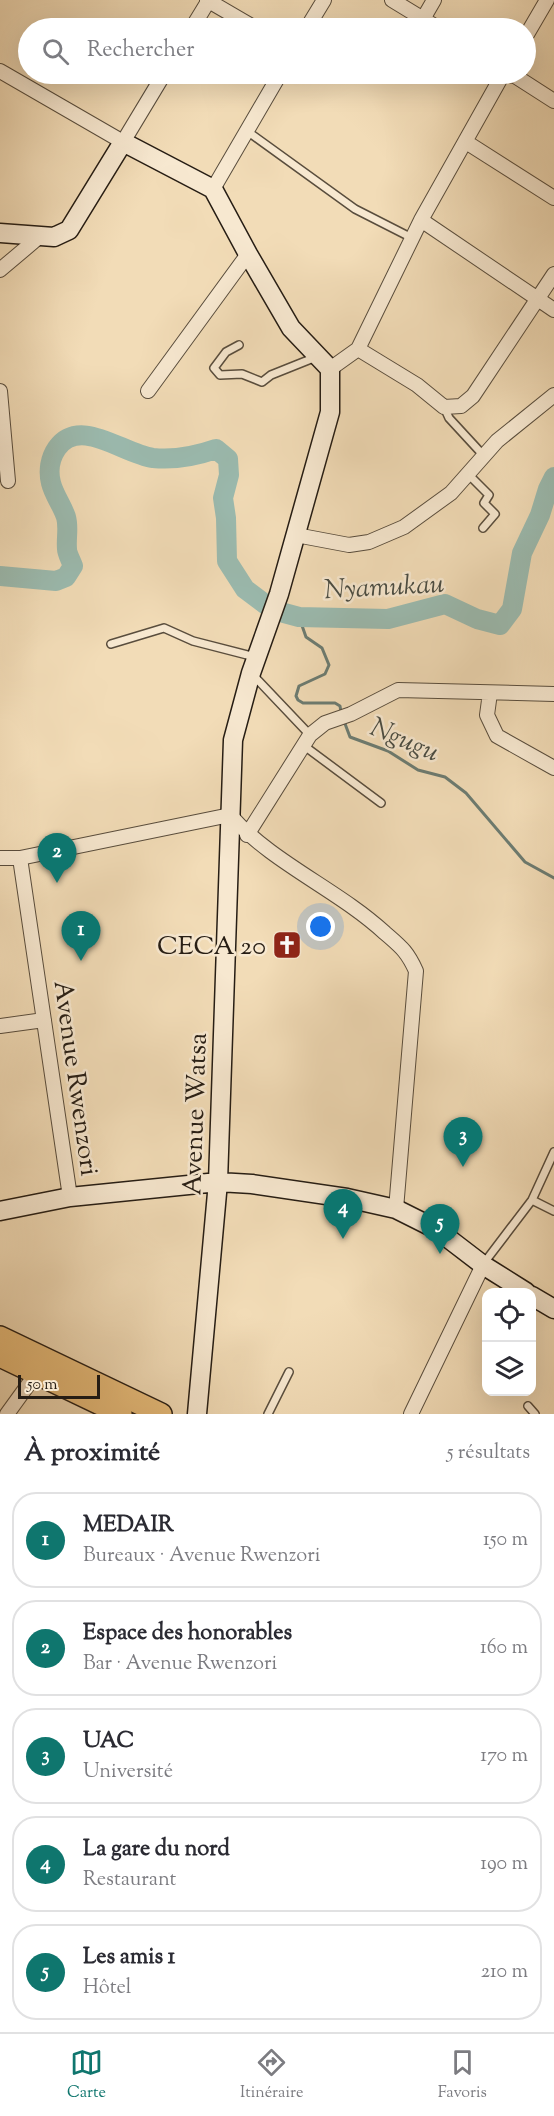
<!DOCTYPE html>
<html lang="fr">
<meta charset="utf-8">
<style>
:root{--surface:#fff;--page:#f7f7f7;--text:#2b2b33;--muted:#7c7c81;--line:#e1e1e2;--accent:#0f766e}
body{margin:0;font-family:"Sorts Mill Goudy",serif;background:var(--page);color:var(--text)}
.controls{position:absolute;right:18px;bottom:18px;display:grid;overflow:hidden;border-radius:12px;box-shadow:0 6px 24px #0002}
.controls button{width:54px;height:54px;display:grid;place-items:center;padding:0;border:0;border-bottom:2px solid var(--line);background:var(--surface);color:var(--text);font:30px sans-serif}
.scale{position:absolute;left:18px;bottom:15px;width:82px;box-sizing:border-box;padding-left:6px;border:3px solid #261d14;border-top:0;font-size:16px;line-height:21px;white-space:nowrap;color:#261d14;-webkit-text-stroke:4px #f7e8d0;paint-order:stroke}
.you{position:absolute;left:321px;top:927px;width:21px;height:21px;margin:-15px;border:4px solid #fff;border-radius:50%;background:#1a73e8;box-shadow:0 0 0 9px #1a73e833}
.badge{display:grid;place-items:center;width:39px;height:39px;border-radius:50%;background:var(--accent);color:#fff;font-size:20px;font-weight:700}
.pin{position:absolute;translate:-50% -50px;filter:drop-shadow(0 2px 3px #0008)}
.pin::after{content:'';position:absolute;top:32px;width:21px;height:18px;background:inherit;clip-path:polygon(0 0,100% 0,50% 100%)}
.list{margin:0;padding:0;list-style:none}
h2{display:flex;justify-content:space-between;align-items:center;height:78px;margin:0;padding:0 24px;font-size:26px}
h2 small{font-size:20px;font-weight:400;color:var(--muted)}
.list li{display:grid;grid-template-columns:39px 1fr auto;gap:18px;align-items:center;box-sizing:border-box;height:96px;margin:0 12px 12px;padding:0 12px;border:2px solid var(--line);border-radius:24px}
.list b{display:block;font-size:22px;white-space:nowrap}
.list p{margin:0;font-size:20px;white-space:nowrap;color:var(--muted)}
.list em{font-size:20px;font-style:normal;color:var(--muted)}
.icon{flex:none;width:33px;height:33px;fill:none;stroke:currentColor;stroke-width:2;stroke-linecap:round;stroke-linejoin:round}
.map{position:relative;flex:none;width:554px;height:1414px;overflow:hidden}
.search{position:absolute;background:var(--surface);box-shadow:0 6px 24px #0002;left:18px;right:18px;top:18px;height:66px;display:flex;align-items:center;gap:15px;box-sizing:border-box;padding:0 21px;border-radius:33px;color:var(--muted);font-size:22px}
.sheet{height:618px;background:var(--surface)}
nav{display:flex;justify-content:space-around;align-items:center;box-sizing:border-box;height:84px;border-top:2px solid var(--line);background:var(--surface);font-size:16px;color:var(--muted)}
nav a{display:grid;justify-items:center;gap:3px}
nav .on{color:var(--accent)}
.map>svg:first-child{display:block}
</style>
<div class="map">
<svg width="554" height="1414" viewBox="0 0 554 1414">
<rect width="100%" height="100%" fill="#f2dcb7"/>
<filter id="stains"><feTurbulence type="fractalNoise" baseFrequency=".00333" numOctaves="4"/><feColorMatrix values="0 0 0 0 .2 0 0 0 0 .09 0 0 0 0 .02 0 0 0 .5 -.17"/></filter>
<radialGradient id="worn" r=".72"><stop offset=".6" stop-color="#630" stop-opacity="0"/><stop offset="1" stop-color="#630" stop-opacity=".3"/></radialGradient>
<g fill="none" stroke-linecap="round" stroke-linejoin="round">
<path stroke="#6c7c72" stroke-width="3" d="M299 617 306 637 322 648 329 665 325 674 299 686 296 696 298 700 303 703H335L340 706 341 712
M344 721 350 737 388 751 418 770 445 777 466 793 525 862 554 878"/>
<path stroke="#9bbbb0" stroke-width="20" d="M0 576 56 581 66 577 73 566C71 560 67 554 67 549 66 538 69 527 66 517 62 505 54 495 51 483 48 471 50 458 57 448 80 416 123 454 153 458 173 460 196 456 216 449L228 459 229 475 223 498 226 518 227 561 245 589 273 610 299 617 388 619 445 604 477 619 500 625 512 609 522 553 540 515 548 489 554 477"/>
<g stroke="#594d3d" stroke-width="10">
<path id="lane" d="M247 131 355 209 412 238
M239 345 226 352 214 368 220 375 242 374 262 382 271 375 316 357
M444 407 449 418 484 456
M468 474 489 495 484 503 495 514 483 528
M111 644 164 628 193 641 255 657
M252 674 310 735
M303 745 381 803
M532 1200 554 1211
M484 1263 532 1200 554 1152
M528 1406 535 1414
M268 1414 289 1372"/>
</g>
<g stroke="#594d3d" stroke-width="16">
<path id="street" d="M207 0 255 28
M392 0 438 28
M423 19 434 0
M192 28 209 0
M307 28 324 0
M526 36 547 0
M0 71 123 142 164 74
M503 74 515 76 554 101
M466 142 554 198
M213 189 280 74
M421 220 554 310
M0 270 39 237
M358 349 417 385 444 407 461 406 473 396 554 274
M330 369 358 349 421 220 503 74
M0 391 8 481
M148 391 248 254
M296 535 349 545 369 542 404 527 451 493 497 441 554 395
M490 693 487 715 497 736 554 768
M247 835 310 735 325 723 351 714 398 690 554 694
M0 858H20L230 815C272 863 337 889 385 933 401 947 407 951 416 971L396 1209
M20 858 70 1197
M0 1026 44 1020
M7 1414 41 1367
M411 1414 483 1265"/>
</g>
<g stroke="#261d14" stroke-width="21">
<path id="secondary" d="M0 233 54 237 69 230 123 142 213 189 248 254 291 328 330 369V412L279 594 251 673 233 740 218 1182 197 1414
M0 1211 70 1197 218 1182 252 1184 347 1198 396 1209 436 1229 483 1265 526 1292
M532 1296 554 1309"/>
</g>
<g stroke="#261d14" stroke-width="24">
<path id="primary" d="M0 1337 161 1414
M0 1356 121 1414"/>
</g>
<use href="#lane" stroke="#f7e8d0" stroke-width="7"/>
<use href="#street" stroke="#f7e8d0" stroke-width="14"/>
<use href="#secondary" stroke="#f7e8d0" stroke-width="18"/>
<use href="#primary" stroke="#e9be7c" stroke-width="21"/>
</g>
<defs>
<g id="church-square" transform="scale(1.5)"><rect x="-9" y="-9" width="18" height="18" rx="4" fill="#8f2418" stroke="#f7e8d0"/><path d="M-1.2-6h2.4v3.5h3.3v2.4h-3.3V6h-2.4V-.1h-3.3v-2.4h3.3Z" fill="#fff"/></g>
</defs>
<g fill-rule="evenodd">
<use href="#church-square" x="287" y="945"/>
</g>
<g text-anchor="middle" stroke-width="5" stroke-linejoin="round" paint-order="stroke">
<g font-size="26" fill="#261d14" stroke="#f7e8d0" text-anchor="end">
<text x="266" y="954">CECA 20</text>
</g>
<g font-size="26" fill="#261d14" stroke="#f7e8d0">
<text transform="translate(77 1078) rotate(82)" y="9">Avenue Rwenzori</text>
<text transform="translate(194 1114) rotate(-88)" y="9">Avenue Watsa</text>
</g>
<g font-size="27" font-style="italic" fill="#494c43" stroke="#f7e8d0">
<text transform="translate(384 586) rotate(-3)" y="9">Nyamukau</text>
<text transform="translate(405 739) rotate(23)" y="9">Ngugu</text>
</g>
</g>
<rect width="100%" height="100%" filter="url(#stains)"/>
<rect width="100%" height="100%" fill="url(#worn)"/>
</svg>
<div class="controls">
<button><svg class="icon" aria-label="locate" viewBox="0 0 24 24"><circle cx="12" cy="12" r="6"/><path d="M12 2v4M12 18v4M2 12h4M18 12h4"/></svg></button>
<button><svg class="icon" aria-label="layers" viewBox="0 0 24 24"><path d="M12 4l9 5-9 5-9-5zM3 14l9 5 9-5"/></svg></button>
</div>
<div class="scale">50 m</div>
<div class="you"></div>
<div class="pin badge" style="left:81px;top:961px">1</div>
<div class="pin badge" style="left:57px;top:883px">2</div>
<div class="pin badge" style="left:463px;top:1167px">3</div>
<div class="pin badge" style="left:343px;top:1239px">4</div>
<div class="pin badge" style="left:440px;top:1254px">5</div>
<div class="search"><svg class="icon" aria-label="search" viewBox="0 0 24 24"><circle cx="10" cy="10" r="6"/><path d="M15 15l6 6"/></svg>Rechercher</div>
</div>
<section class="sheet">
<h2>À proximité<small>5 résultats</small></h2>
<ul class="list">
<li><span class="badge">1</span><div><b>MEDAIR</b><p>Bureaux · Avenue Rwenzori</p></div><em>150 m</em></li>
<li><span class="badge">2</span><div><b>Espace des honorables</b><p>Bar · Avenue Rwenzori</p></div><em>160 m</em></li>
<li><span class="badge">3</span><div><b>UAC</b><p>Université</p></div><em>170 m</em></li>
<li><span class="badge">4</span><div><b>La gare du nord</b><p>Restaurant</p></div><em>190 m</em></li>
<li><span class="badge">5</span><div><b>Les amis 1</b><p>Hôtel</p></div><em>210 m</em></li>
</ul>
</section>
<nav>
<a class="on"><svg class="icon" aria-label="map" viewBox="0 0 24 24"><path d="M3 6l6-2 6 2 6-2v14l-6 2-6-2-6 2zM9 4v14M15 6v14"/></svg>Carte</a>
<a><svg class="icon" aria-label="directions" viewBox="0 0 24 24"><path d="M12 3l9 9-9 9-9-9zM9 14v-3h6M13 9l2 2-2 2"/></svg>Itinéraire</a>
<a><svg class="icon" aria-label="saved" viewBox="0 0 24 24"><path d="M7 4h10v16l-5-4-5 4z"/></svg>Favoris</a>
</nav>
